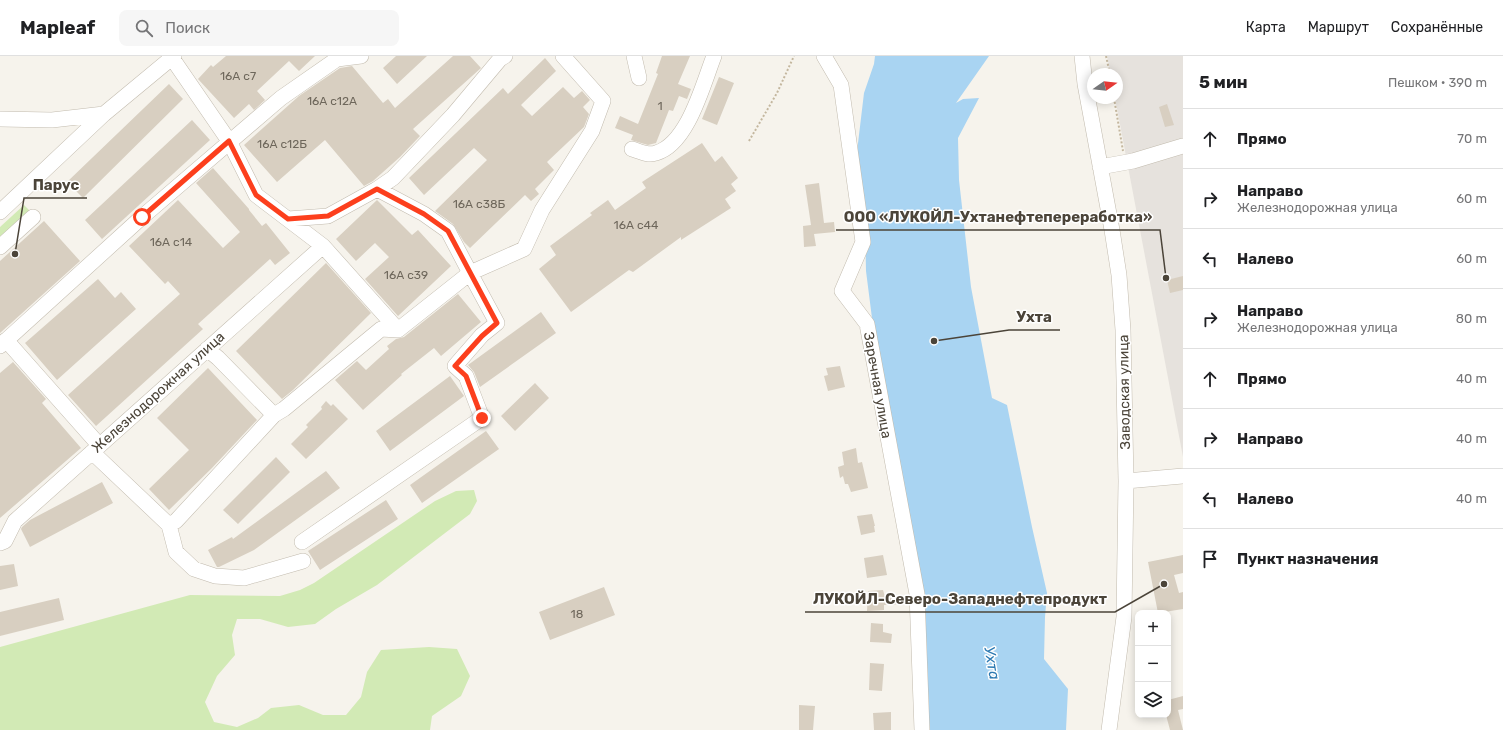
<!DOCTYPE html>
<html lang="ru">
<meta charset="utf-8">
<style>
:root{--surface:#fff;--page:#f6f6f6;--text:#202124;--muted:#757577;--line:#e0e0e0}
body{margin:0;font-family:Rubik,sans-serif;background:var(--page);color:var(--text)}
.controls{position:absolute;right:12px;bottom:12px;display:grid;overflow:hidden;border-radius:8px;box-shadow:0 2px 10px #0003}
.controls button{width:36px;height:36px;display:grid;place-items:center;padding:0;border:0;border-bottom:1px solid var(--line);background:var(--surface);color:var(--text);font:20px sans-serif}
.compass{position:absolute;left:1087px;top:12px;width:36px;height:36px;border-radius:50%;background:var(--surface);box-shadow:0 2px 10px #0003;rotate:76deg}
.stop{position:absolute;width:12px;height:12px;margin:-9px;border:3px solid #fc3f1d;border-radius:50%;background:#fff}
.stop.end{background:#fc3f1d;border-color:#fff;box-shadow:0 1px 4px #0008}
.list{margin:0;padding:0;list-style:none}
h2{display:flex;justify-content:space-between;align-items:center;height:52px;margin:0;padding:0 16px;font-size:17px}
h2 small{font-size:13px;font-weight:400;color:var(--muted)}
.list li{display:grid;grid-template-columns:26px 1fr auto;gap:12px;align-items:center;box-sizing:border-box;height:60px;padding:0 16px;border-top:1px solid var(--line)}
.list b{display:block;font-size:15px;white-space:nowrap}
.list p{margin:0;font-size:13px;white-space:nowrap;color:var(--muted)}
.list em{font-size:13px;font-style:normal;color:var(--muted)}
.icon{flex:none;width:22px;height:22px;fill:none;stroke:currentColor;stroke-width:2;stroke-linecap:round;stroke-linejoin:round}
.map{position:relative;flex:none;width:1183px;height:674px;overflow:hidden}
header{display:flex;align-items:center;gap:24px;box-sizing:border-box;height:56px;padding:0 20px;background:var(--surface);border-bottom:1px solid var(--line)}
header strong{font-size:19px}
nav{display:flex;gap:22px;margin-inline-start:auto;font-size:14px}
.search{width:280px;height:36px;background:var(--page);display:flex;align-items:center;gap:10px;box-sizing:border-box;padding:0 14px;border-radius:8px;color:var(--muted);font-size:15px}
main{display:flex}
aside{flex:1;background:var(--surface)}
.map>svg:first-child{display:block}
</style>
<header>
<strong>Mapleaf</strong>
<div class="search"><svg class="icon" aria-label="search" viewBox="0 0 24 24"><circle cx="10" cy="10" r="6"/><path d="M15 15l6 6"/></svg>Поиск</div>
<nav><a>Карта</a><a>Маршрут</a><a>Сохранённые</a></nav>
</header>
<main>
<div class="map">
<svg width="1183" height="674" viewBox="0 0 1183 674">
<rect width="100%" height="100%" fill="#f6f3ec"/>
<path fill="#e6e2dd" d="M1107 0H1183V401L1115 42H1117V18H1111Z"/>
<path fill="#d2eab5" d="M24 149 31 156 0 185V171Z
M474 434 477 445 470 458 377 529 336 553 315 568 288 571 260 563H237L232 579 235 599 217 620 205 646 214 666 237 671 258 662 271 652 299 649 323 659H346L361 641 367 616 381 594 429 591 457 593 470 620 461 640 432 660 430 674H0V591L190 539 280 540 300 534 314 527 435 445 456 435Z"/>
<path fill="#a9d4f2" d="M875 0H989L956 47 963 43 979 42 958 82 959 124 971 231 992 342 1007 349 1032 471 1047 537 1045 561 1044 603 1068 633 1066 674H927L922 598 873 270 866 215 865 166 856 104 864 37 874 8Z"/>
<path fill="#d8cfc1" d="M226 0H315L299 15 289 5 257 35 265 44 254 54 249 48 234 62 198 23 211 9 213 11Z
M396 0H427L397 28 383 12Z
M453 0H470L481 12 413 73 420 80 400 101 373 125 364 130 325 84 277 126 244 89 299 40 340 12 352 10 383 47 388 43 395 52Z
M662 0H690L678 28 691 33 687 43 679 40 673 55 669 54 656 87 648 89 631 84 633 79 615 72 620 60 638 68 658 18 656 17Z
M545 2 556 15 521 49 532 60 563 31 574 42 582 35 590 44 583 51 589 58 584 71 547 106 554 114 535 133 539 138 531 145 525 139 470 192 464 186 453 168 435 155 487 104 474 92 424 139 409 122 503 32 508 38Z
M719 21 734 27 717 69 702 63Z
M169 28 183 43 83 142 67 126Z
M1167 48 1174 69 1165 71 1159 51Z
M192 64 210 84 102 183 85 164Z
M702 87 715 106 722 100 738 122 731 128 736 135 725 143 731 152 681 184V181L633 216 629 214 571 256 539 213 556 199 550 190 592 159 590 157 608 144 615 154 646 132 642 126Z
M213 112 249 153V154L262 170 266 167 290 197 275 209 270 203 198 268 203 273 96 370 68 339 180 238 168 225 165 228 129 190 178 144 223 192 240 176 196 127Z
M819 127 824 167 834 166 835 176 814 178 816 190 804 191 803 170 811 169 805 129Z
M377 144 412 179 418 174 451 210 398 260 365 223 389 201 375 187 356 205 336 183Z
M44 165 80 205 0 277V205Z
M326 207 371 257 293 334 282 343 236 295Z
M1183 220V234L1170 237 1167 224Z
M98 223 115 242 121 236 136 253 57 324 25 287Z
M458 238 481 266 441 300 434 292 401 318 402 319 363 354 335 324 357 305 366 314 389 293 387 290 396 283 404 281Z
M541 256 556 277 480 331 474 316 468 309Z
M13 306 46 343 42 347 81 392 0 462V317Z
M840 310 845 331 828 335 824 320 828 319 826 312Z
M208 312 257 364 212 412 169 454 149 433 189 394 157 362Z
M450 320 464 340 390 395 376 375Z
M535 327 549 342 515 375 501 360Z
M326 345 331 350 333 348 348 363 306 403 291 388 308 371 306 369 322 353 321 351Z
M486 375 499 393 422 447 410 429Z
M856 392 858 407 862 406 868 432 851 436 848 428H845L843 420 840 422 838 411 844 409 842 396Z
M276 401 290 416 238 468 223 454Z
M326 415 340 432 254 494 219 511H217L208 494 232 481 233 483Z
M102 426 113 447 30 491 21 473 22 471 30 464Z
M386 444 398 463 320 514 308 495Z
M872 458 875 470H874L875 476 861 479 857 460Z
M883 499 887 519 867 522 864 502Z
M1183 499V517L1174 519 1179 537 1183 536V553L1158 557 1148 506Z
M14 508 18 530 0 534V510Z
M604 531 615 559 550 584 539 556Z
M883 534 885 541 904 545 903 548 884 549V554L867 555 868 535Z
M59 542 64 564 0 580V556Z
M871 567 883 568V576L892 578 891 587 870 586Z
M870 607 884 608 882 635 869 634Z
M1183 640V653L1178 654 1183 674H1170L1166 659H1168V644Z
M799 649 815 650 813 674H799Z
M891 656V674H874L873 657Z"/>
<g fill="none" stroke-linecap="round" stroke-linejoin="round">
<g stroke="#c2bbae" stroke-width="16">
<path id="minor" d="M634 0 639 22
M824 0 841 29 863 186 842 235 867 268 917 538 922 674
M1082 0 1085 28 1112 174 1119 219 1123 274 1126 425 1124 561 1109 674
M172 2 229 85 256 139 323 190 398 274 470 217 448 175 424 158 377 133
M0 63 52 64 104 58
M632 93C639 95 648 100 656 97 688 88 703 28 714 0
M1100 111 1133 105 1183 90
M0 156 104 58 174 0
M288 163 328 160 377 133 393 122 453 59 500 3 505 0
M0 191 33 161
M6 284 99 389
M0 290 142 161 281 42 337 3 361 0
M274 359 284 353 381 273 398 274
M92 396 169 469 176 465 274 359 218 302 207 293
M1126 425 1183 420
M169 469 176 496 194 513 215 520 244 522 303 505
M302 486 482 362 466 320 455 310 482 279 497 267 470 217 524 193 542 154 592 75 603 45 563 0
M0 487 5 485 15 465 323 190"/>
</g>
<path stroke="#c4b79f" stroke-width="2" stroke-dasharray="2 2" stroke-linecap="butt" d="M1106 0 1110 18
M1114 42 1123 95
M749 85 777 37 794 0"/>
<use href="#minor" stroke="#fff" stroke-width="15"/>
</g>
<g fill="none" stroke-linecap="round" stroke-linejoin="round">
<path stroke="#fc3f1d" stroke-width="5" d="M142 161 229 85 256 139 288 163 328 160 377 133 424 158 448 175 497 267 482 280 455 310 466 320 482 362"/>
</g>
<g text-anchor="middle" stroke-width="3" stroke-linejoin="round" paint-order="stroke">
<g font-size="12" fill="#6e675b">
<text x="238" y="24">16А с7</text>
<text x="332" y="49">16А с12А</text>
<text x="660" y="54">1</text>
<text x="282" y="92">16А с12Б</text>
<text x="479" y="152">16А с38Б</text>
<text x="636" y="173">16А с44</text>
<text x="171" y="190">16А с14</text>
<text x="406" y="223">16А с39</text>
<text x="577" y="562">18</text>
</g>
<g font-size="14" fill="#4b4439" stroke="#fff">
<text transform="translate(878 329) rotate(80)" y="5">Заречная улица</text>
<text transform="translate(158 336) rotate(-42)" y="5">Железнодорожная улица</text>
<text transform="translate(1124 336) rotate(-91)" y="5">Заводская улица</text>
</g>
<g font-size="15" font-style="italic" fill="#2e7ab2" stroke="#fff">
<text transform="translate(992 607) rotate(80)" y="5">Ухта</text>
</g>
</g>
<path fill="none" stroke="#4b4439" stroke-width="1.5" d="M15 198L24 142H87M1166 222L1160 174H836M934 285L1009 274H1060M1164 528L1115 556H805"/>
<g fill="#4b4439" stroke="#fff" stroke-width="1.5">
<circle cx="15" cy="198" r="4"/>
<circle cx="1166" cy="222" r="4"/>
<circle cx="934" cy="285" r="4"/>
<circle cx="1164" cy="528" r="4"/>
</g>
<g font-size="15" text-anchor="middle" font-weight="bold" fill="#4b4439" stroke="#fff" stroke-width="3" stroke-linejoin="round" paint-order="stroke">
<text x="56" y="134">Парус</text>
<text x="998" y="166">ООО «ЛУКОЙЛ-Ухтанефтепереработка»</text>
<text x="1034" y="266">Ухта</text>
<text x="960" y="548">ЛУКОЙЛ-Северо-Западнефтепродукт</text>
</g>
</svg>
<div class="controls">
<button>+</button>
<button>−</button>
<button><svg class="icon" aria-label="layers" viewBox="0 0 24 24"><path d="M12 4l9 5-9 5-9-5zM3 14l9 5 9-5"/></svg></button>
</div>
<svg class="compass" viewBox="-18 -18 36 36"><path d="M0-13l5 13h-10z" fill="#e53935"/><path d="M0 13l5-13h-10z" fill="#757577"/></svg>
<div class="stop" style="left:142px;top:161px"></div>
<div class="stop end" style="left:482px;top:362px"></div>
</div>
<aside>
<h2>5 мин<small>Пешком · 390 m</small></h2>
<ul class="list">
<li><svg class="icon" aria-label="ahead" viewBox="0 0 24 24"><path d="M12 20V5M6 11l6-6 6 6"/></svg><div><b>Прямо</b></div><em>70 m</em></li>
<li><svg class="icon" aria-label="right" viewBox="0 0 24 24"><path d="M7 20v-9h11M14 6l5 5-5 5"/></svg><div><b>Направо</b><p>Железнодорожная улица</p></div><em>60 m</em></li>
<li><svg class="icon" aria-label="left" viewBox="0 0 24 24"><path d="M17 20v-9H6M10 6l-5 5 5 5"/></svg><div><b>Налево</b></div><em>60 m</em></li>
<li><svg class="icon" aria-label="right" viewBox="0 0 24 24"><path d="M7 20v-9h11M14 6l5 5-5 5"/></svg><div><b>Направо</b><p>Железнодорожная улица</p></div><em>80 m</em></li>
<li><svg class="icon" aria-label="ahead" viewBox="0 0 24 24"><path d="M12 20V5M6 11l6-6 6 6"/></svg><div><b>Прямо</b></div><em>40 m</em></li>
<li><svg class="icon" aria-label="right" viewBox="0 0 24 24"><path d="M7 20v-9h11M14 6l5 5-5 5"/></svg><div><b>Направо</b></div><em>40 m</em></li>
<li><svg class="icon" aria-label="left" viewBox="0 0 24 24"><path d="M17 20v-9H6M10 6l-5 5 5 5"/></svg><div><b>Налево</b></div><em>40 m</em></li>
<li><svg class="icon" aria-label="arrive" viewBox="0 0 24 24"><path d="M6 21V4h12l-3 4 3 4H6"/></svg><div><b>Пункт назначения</b></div></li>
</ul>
</aside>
</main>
